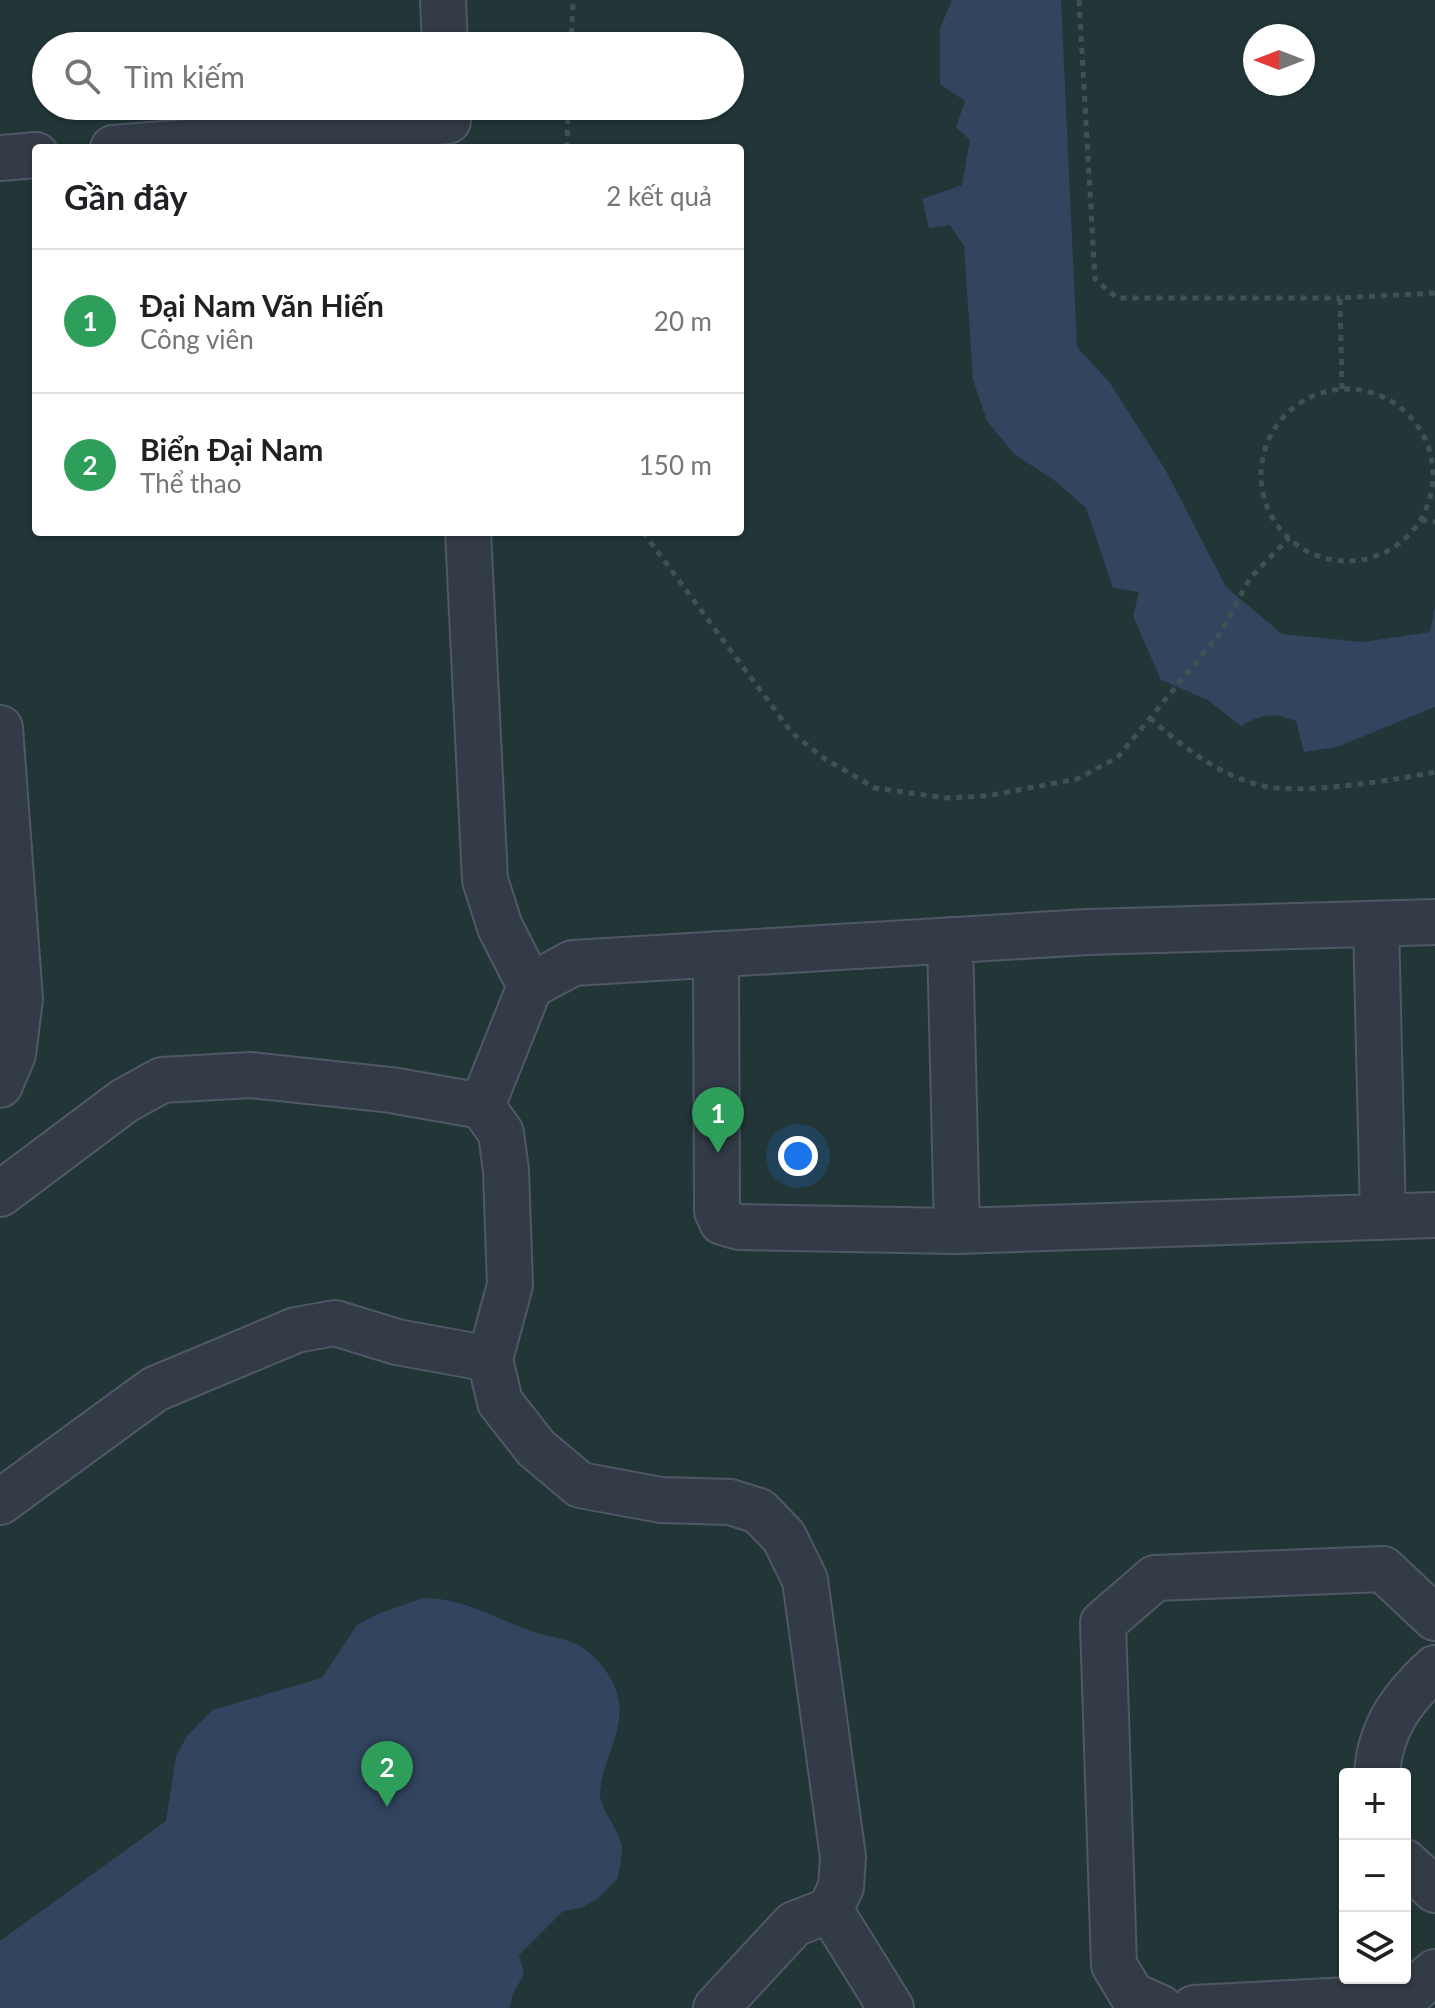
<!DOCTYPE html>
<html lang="vi">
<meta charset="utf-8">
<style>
:root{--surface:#fff;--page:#f6f6f6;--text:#202124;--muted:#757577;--line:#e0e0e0;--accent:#111827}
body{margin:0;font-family:Lato,sans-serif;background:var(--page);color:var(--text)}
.controls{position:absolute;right:24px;bottom:24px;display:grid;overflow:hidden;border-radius:8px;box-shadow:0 2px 6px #0004}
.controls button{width:72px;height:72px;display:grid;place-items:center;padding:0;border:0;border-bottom:2px solid var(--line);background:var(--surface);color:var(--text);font:40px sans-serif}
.compass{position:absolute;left:1243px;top:24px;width:72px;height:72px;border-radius:50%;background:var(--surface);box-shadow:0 2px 6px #0004;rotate:270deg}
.you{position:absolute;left:798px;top:1156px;width:28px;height:28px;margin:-20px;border:6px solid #fff;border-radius:50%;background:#1a73e8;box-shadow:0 0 0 12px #1a73e833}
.badge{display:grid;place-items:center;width:52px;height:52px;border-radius:50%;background:var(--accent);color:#fff;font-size:26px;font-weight:700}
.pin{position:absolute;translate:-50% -66px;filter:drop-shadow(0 2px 4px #0008)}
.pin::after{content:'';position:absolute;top:42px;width:28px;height:24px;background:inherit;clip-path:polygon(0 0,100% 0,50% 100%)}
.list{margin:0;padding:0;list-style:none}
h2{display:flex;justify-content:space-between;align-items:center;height:104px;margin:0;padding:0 32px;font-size:34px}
h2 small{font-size:26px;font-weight:400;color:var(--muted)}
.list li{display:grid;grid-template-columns:52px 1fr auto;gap:24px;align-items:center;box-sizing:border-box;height:144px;padding:0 32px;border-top:2px solid var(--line)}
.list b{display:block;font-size:30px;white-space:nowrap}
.list p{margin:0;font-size:26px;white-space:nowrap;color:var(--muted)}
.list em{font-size:26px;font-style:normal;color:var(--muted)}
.icon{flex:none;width:44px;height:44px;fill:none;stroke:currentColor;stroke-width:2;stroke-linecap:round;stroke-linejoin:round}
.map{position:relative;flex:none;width:1435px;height:2008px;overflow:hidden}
.search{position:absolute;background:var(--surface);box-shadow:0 2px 6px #0004;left:32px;top:32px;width:712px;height:88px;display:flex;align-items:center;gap:20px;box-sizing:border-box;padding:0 28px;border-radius:44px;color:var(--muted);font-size:30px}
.panel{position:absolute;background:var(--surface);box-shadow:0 2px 6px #0004;left:32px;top:144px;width:712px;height:392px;border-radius:8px}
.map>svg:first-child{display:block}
</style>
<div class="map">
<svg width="1435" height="2008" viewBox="0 0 1435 2008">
<rect width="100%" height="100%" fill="#1f2936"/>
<path fill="#223638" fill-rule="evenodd" d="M0 0H1435V2008H0ZM1255 36H1303V84H1255ZM46 46H730V106H46ZM36 148H740V532H36ZM1345 1774H1405V1978H1345Z"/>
<path fill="#32445e" d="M952 0H1061L1077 347 1110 383 1166 471 1226 587 1282 634 1363 642 1430 632 1435 606V707L1337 747 1304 752 1296 721C1275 712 1260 714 1241 726L1208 700 1161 680 1133 616 1139 592 1113 588 1086 508 1054 480 1014 454 987 421 973 380 964 246 950 225 929 228 922 199 962 185 970 140 956 127 965 101 940 84V28Z
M423 1598C466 1598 497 1620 537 1633 550 1637 566 1638 578 1645 598 1656 616 1680 619 1703 623 1733 602 1762 600 1792 599 1809 620 1829 622 1848 622 1858 619 1869 618 1878L597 1899 581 1908 563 1911 519 1955 524 1974 512 1996 510 2008H0V1941L166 1821 176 1756 187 1736 212 1710 322 1678 357 1625 378 1614Z"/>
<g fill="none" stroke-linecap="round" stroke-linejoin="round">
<g stroke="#505865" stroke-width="48">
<path id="minor" d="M443 0 445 46
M113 148 448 121
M0 158 36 155
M468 532 485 880 500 927 530 986
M0 728 20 999 13 1054 0 1085
M1376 924 1383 1217
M950 940 957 1231
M716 954 717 1211 722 1222 739 1227 957 1231 1435 1215
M482 1106 530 986 573 963 1088 932 1435 922
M0 1194 124 1101 162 1080 251 1075 391 1090 482 1106 501 1133 506 1171 510 1285 490 1359 500 1402 536 1448 580 1485 661 1500 730 1502 759 1511 784 1537 805 1580 843 1857 841 1887 830 1910 794 1924 716 2008
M0 1502 155 1389 296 1330 335 1323 397 1342 490 1359
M1377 1774C1380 1728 1402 1698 1435 1668
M1405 1862 1435 1890
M830 1910 891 2008
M1161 2008 1132 1995 1114 1965 1103 1623 1155 1578 1383 1569 1435 1618
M1194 2008 1406 1997 1435 1972"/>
</g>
<path stroke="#3e5254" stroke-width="5" stroke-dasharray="6 6" stroke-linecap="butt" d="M1079 0 1095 279 1117 298H1340
M571 46 573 0
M567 148 568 106
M1342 389 1340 298 1435 293
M1261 475a86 86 0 1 1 172 0a86 86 0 1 1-172 0Z
M1421 520 1435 522
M643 532 792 733 825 759 875 788 947 798 986 796 1077 779 1118 757 1221 632 1250 578 1289 538
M1150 718C1183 747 1221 777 1264 786 1303 795 1394 780 1435 772"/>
<use href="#minor" stroke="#323b46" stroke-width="44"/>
</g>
</svg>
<div class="controls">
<button>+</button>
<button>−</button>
<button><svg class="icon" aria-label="layers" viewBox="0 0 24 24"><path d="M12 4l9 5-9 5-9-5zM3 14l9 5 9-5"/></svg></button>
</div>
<svg class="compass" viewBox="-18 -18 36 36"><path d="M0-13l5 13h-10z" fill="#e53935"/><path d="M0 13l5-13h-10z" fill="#757577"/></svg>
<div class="you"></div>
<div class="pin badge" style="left:718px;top:1153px;background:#2e9e5b">1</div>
<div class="pin badge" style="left:387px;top:1807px;background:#2e9e5b">2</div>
<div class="search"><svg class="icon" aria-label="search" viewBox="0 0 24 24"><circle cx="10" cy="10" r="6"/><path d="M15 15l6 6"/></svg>Tìm kiếm</div>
<section class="panel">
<h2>Gần đây<small>2 kết quả</small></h2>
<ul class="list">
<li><span class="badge" style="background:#2e9e5b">1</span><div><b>Đại Nam Văn Hiến</b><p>Công viên</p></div><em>20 m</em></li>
<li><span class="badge" style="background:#2e9e5b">2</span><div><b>Biển Đại Nam</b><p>Thể thao</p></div><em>150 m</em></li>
</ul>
</section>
</div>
